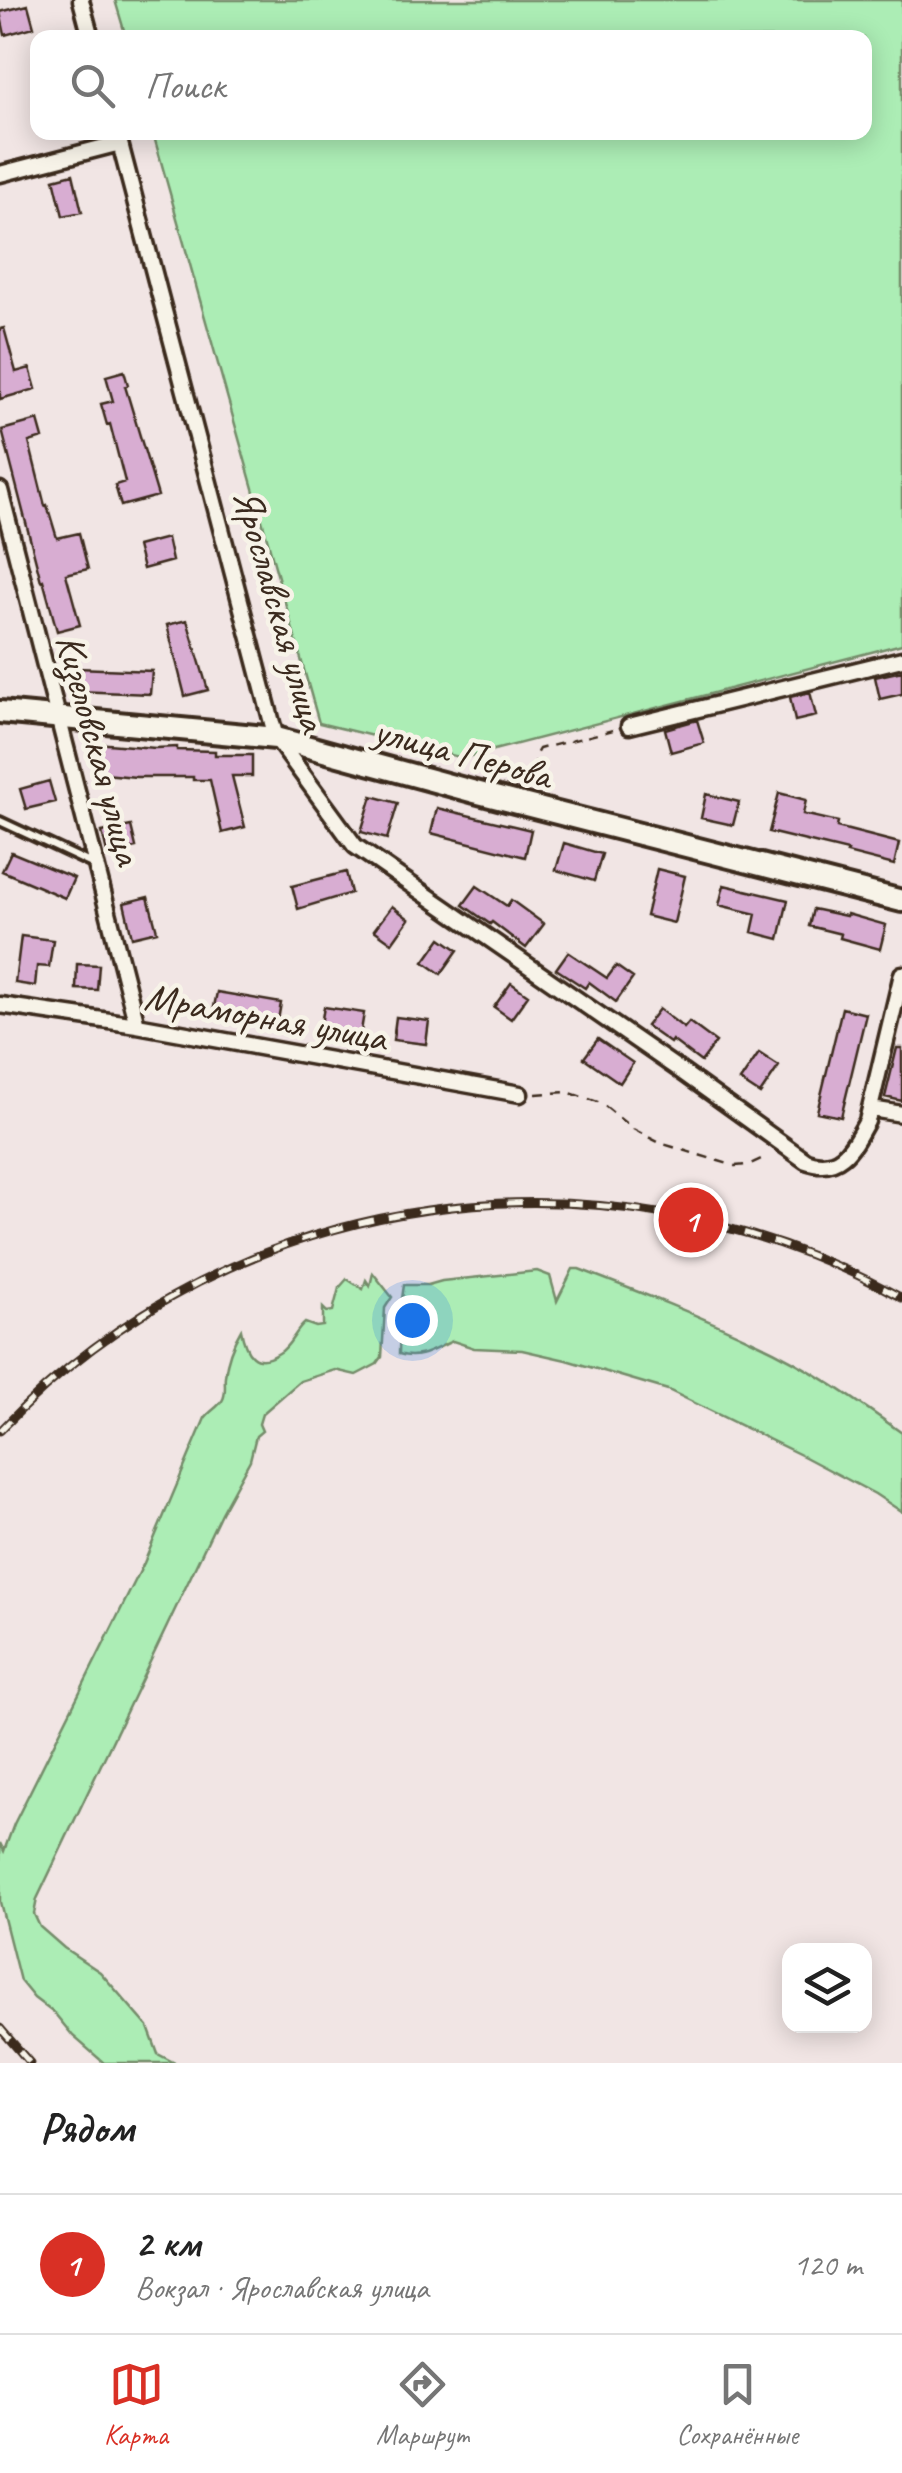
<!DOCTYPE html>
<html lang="ru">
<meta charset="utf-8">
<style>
:root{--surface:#fff;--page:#f6f6f6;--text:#222;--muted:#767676;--line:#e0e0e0;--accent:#d93025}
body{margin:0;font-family:Caveat,sans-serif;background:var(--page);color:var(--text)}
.controls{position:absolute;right:30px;bottom:30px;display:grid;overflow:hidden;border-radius:20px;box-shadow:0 5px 25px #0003}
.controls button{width:90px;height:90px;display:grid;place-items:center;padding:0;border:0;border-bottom:2px solid var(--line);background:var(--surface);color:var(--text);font:50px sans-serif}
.you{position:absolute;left:412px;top:1320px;width:35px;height:35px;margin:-25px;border:8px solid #fff;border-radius:50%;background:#1a73e8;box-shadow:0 0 0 15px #1a73e833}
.badge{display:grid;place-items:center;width:65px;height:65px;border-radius:50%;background:var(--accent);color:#fff;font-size:32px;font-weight:700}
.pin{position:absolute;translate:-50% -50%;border:5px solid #fff;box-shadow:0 2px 10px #0006}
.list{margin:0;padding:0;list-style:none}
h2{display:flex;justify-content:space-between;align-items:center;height:130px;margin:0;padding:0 40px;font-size:42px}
h2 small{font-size:32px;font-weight:400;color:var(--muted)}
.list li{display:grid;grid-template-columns:65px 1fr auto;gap:30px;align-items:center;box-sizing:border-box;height:140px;padding:0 40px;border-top:2px solid var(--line)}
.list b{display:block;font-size:38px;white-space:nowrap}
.list p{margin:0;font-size:32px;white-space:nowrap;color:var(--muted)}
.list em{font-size:32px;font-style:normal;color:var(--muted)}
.icon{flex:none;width:55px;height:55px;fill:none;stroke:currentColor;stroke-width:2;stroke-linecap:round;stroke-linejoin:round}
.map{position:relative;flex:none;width:902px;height:2063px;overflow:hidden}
.search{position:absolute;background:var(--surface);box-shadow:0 5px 25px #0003;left:30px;right:30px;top:30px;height:110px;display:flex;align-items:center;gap:25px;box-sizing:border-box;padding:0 35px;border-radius:20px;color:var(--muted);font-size:38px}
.sheet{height:270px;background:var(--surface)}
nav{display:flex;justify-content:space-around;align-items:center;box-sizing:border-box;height:140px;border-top:2px solid var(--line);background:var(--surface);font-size:28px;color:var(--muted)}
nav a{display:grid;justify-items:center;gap:5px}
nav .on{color:var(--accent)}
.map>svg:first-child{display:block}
</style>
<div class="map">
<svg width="902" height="2063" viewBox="0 0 902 2063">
<rect width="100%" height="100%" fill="#f1e5e4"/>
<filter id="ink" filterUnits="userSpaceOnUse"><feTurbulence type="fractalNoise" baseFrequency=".01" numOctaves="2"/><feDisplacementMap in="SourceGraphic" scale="20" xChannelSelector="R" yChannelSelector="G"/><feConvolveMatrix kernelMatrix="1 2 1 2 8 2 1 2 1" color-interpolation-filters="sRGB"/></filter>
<g filter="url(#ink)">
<path fill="#acedb5" stroke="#748c6a" stroke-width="2.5" d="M115 0H902V644L463 758 319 723 153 133 864 132V38L126 37Z
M573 1269H579C639 1292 699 1315 757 1343 809 1367 856 1400 902 1433V1512L875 1494 805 1457 668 1390 566 1360 522 1350 474 1348 453 1341C435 1348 420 1361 399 1354L400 1312 404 1285H428L442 1281 537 1271 550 1276 557 1301Z
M373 1273 392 1297 385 1308 382 1357 377 1364 356 1375 335 1370 300 1381 262 1414 259 1424 262 1431 256 1436 250 1460 221 1513 37 1899 34 1914 40 1927 64 1948 100 1972 148 2027 158 2054 175 2063H104L73 2036 55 2014 34 1998 20 1981 0 1902V1843L4 1851 14 1824 144 1563 205 1418C210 1411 218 1407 222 1401 227 1394 224 1384 225 1376 227 1360 232 1345 241 1330 245 1352 254 1369 279 1353 290 1347 295 1331 305 1323L316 1327 323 1326V1308L327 1312 333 1311 339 1288 347 1279 363 1289 366 1280 370 1286Z"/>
<path fill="#d8add2" stroke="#3b2a1e" stroke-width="2.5" d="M28 5 34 27 5 35 0 12Z
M73 174 82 212 63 216 54 179Z
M4 328 16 372 30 368 36 389 0 399V329Z
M124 371 128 385 125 386 158 496 121 506 115 485 125 482 110 424 107 425 101 404 113 401 106 376Z
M38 420 43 438 29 442 45 506 47 505 57 538 79 533 88 569 66 574 80 625 57 631 43 580 41 581 2 430Z
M167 538 172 561 143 569 137 546Z
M187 620 208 690 185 696 167 625Z
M77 668 152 671 150 694 75 691Z
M902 671V694L880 699 875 677Z
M810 692 816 716 795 721 790 697Z
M697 720 704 743 671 752 665 729Z
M96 743 155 748 177 747V750L215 751V755H252V776H232L245 827 222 833 210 780H193V777H136L94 773Z
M49 781 55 802 26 809 20 789Z
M779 793 806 800 803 814 838 822 837 827 899 843 894 865 847 853 848 851 769 832Z
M706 794 739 802 733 825 701 818Z
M372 796 398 803 387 839 361 832Z
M437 808 531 830 525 857 431 833Z
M131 826 136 847 107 853 102 832Z
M564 843 602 854 594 881 556 870Z
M11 852 74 878 65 898 2 871Z
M657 869 685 876 674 923 646 916Z
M346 872 351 893 298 909 292 886Z
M724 885 788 900 779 939 752 932 756 914 719 905Z
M477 886 507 906 511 900 544 924 526 948 492 922 490 924 463 905Z
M148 897 157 931 132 937 124 903Z
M392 906 409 919 392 943 374 930Z
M813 909 846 916 847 914 886 925 880 949 840 938 841 934 809 926Z
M21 936 53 940 49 967 37 966 35 986 15 983Z
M441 938 458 950 441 974 424 962Z
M568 952 607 978 616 966 633 978 616 1002 589 982 585 988 556 969Z
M77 964 99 965 97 990 76 989Z
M511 983 528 995 511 1019 494 1007Z
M217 992 281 1003 277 1026 213 1012Z
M324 1007 364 1013 360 1037 320 1030Z
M842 1008 866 1014 841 1117 817 1112Z
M659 1009 684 1028 689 1022 716 1042 701 1062 672 1040 670 1043 646 1026Z
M396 1017 429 1021 426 1044 393 1040Z
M598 1039 633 1063 620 1083 584 1058Z
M897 1048H902V1101L885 1097Z
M759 1053 779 1066 760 1094 740 1081Z"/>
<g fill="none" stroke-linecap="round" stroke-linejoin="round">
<g stroke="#3b2a1e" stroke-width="14">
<path id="service" d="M0 821 94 865"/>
</g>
<g stroke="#3b2a1e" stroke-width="21">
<path id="minor" d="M81 0 91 38
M117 132 276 738 355 846 678 1069 806 1161C840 1173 852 1148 867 1121L902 974
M0 174 120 143
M0 490 137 1025
M629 726 902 659
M0 1005 137 1025 520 1094
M871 1109 902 1114"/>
</g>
<g stroke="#3b2a1e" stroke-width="28">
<path id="secondary" d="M0 712 276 738 475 792 902 901"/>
</g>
<path stroke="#3b2a1e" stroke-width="2.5" stroke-dasharray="10 8" stroke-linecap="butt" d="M539 788 535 756 539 749 613 730
M536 1094 567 1092 601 1103 633 1129 660 1143 735 1166 748 1165 768 1156"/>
<use href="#service" stroke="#f7f3e8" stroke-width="6"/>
<use href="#minor" stroke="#f7f3e8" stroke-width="14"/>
<use href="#secondary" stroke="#f7f3e8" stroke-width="20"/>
<g stroke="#3b2a1e" stroke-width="9">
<path id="rail" d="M0 1431C236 1183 604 1134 902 1298
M0 2028 30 2063"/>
</g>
<use href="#rail" stroke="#f7f3e8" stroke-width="5" stroke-dasharray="15" stroke-linecap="butt"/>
</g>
</g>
<g text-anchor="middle" stroke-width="9" stroke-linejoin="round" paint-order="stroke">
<g font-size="40" fill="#3b2a1e" stroke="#f7f3e8">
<text transform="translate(281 610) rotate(74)" y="14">Ярославская улица</text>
<text transform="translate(100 749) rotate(75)" y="14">Кизеловская улица</text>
<text transform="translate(463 752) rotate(15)" y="14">улица Перова</text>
<text transform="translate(266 1016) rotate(10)" y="14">Мраморная улица</text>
</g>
</g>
</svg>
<div class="controls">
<button><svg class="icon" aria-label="layers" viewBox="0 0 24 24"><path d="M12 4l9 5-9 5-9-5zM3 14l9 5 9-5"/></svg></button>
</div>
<div class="you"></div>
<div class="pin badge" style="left:691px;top:1220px">1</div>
<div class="search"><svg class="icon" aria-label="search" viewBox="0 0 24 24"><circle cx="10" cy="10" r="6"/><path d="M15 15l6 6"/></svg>Поиск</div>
</div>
<section class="sheet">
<h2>Рядом<small></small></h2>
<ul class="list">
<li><span class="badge">1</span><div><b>2 км</b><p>Вокзал · Ярославская улица</p></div><em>120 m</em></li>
</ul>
</section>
<nav>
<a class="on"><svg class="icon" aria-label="map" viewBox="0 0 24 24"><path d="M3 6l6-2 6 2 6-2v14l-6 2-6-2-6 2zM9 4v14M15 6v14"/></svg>Карта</a>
<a><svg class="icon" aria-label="directions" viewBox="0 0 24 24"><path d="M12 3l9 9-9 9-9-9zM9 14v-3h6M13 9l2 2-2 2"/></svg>Маршрут</a>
<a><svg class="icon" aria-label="saved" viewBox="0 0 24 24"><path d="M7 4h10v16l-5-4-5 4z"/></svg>Сохранённые</a>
</nav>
